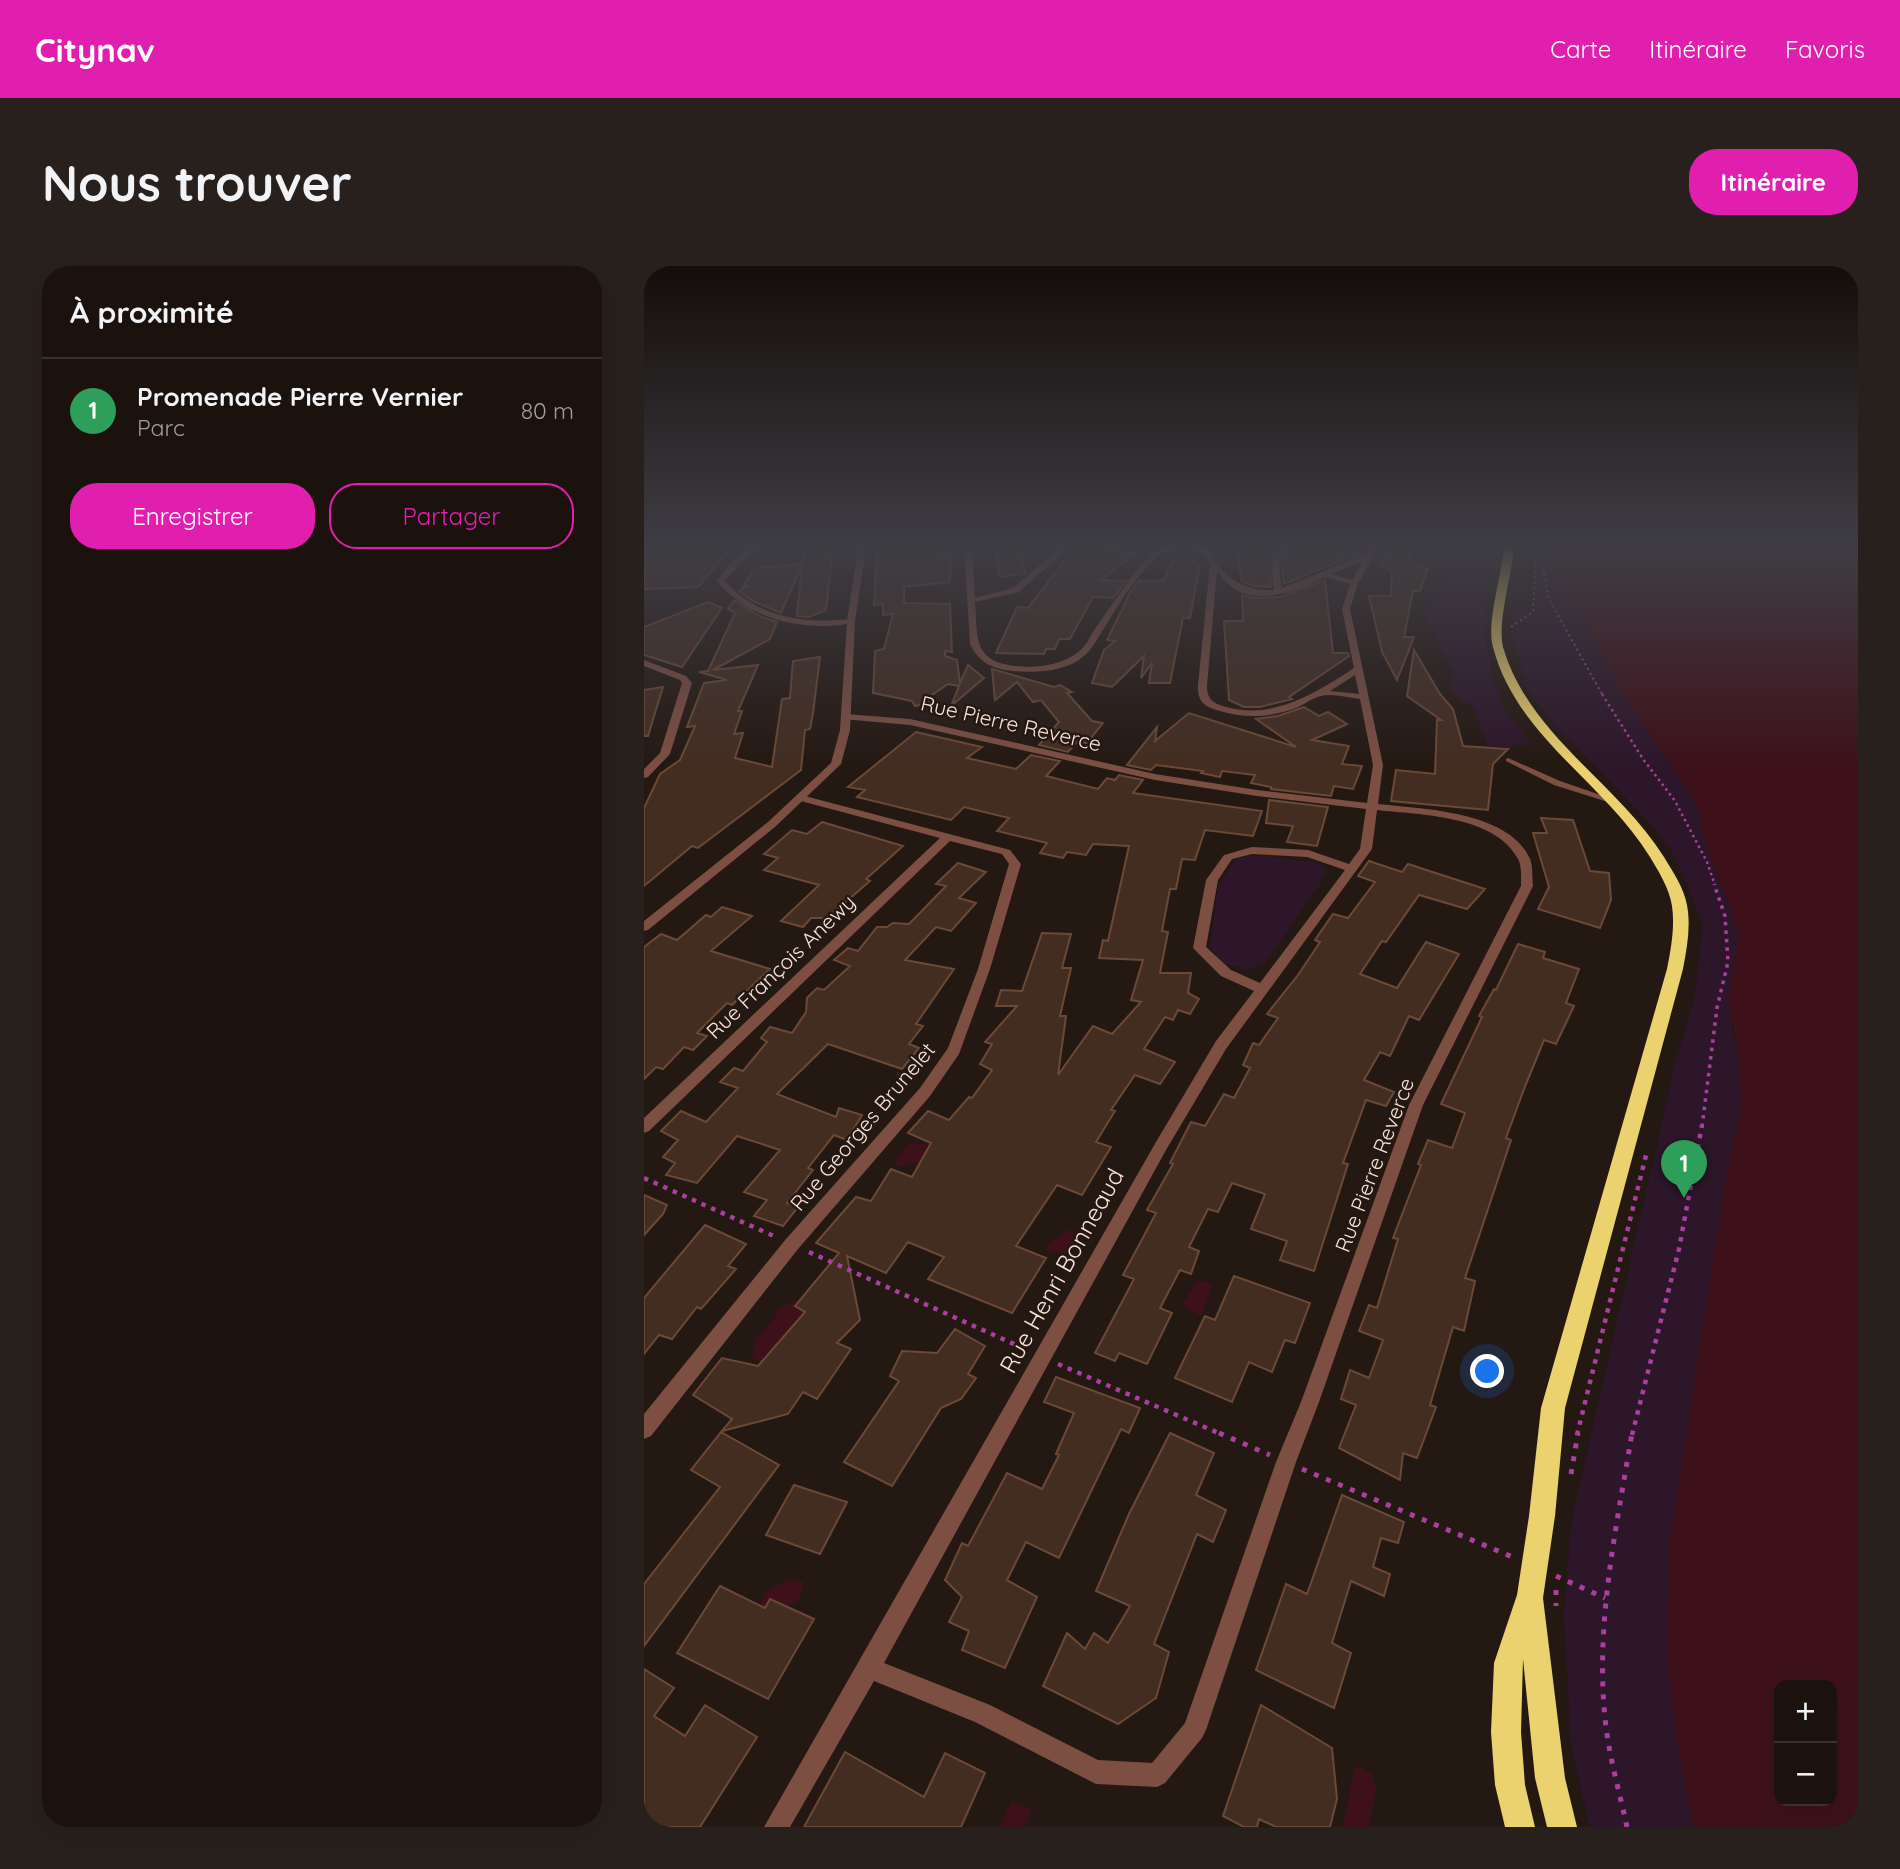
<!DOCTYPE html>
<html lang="fr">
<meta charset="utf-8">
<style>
:root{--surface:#1b120e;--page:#28201c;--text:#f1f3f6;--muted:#a09e9e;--line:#39322e;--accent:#e11faf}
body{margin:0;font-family:Quicksand,sans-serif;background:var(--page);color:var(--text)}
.controls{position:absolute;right:21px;bottom:21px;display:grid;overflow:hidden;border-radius:14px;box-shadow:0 7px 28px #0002}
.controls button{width:63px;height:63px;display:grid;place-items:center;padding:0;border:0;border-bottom:2px solid var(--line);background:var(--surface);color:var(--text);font:35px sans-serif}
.you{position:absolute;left:844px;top:1106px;width:24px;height:24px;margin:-18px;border:5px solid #fff;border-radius:50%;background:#1a73e8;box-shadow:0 0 0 10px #1a73e833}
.badge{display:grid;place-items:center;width:46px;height:46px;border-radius:50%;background:var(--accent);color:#fff;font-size:23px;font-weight:700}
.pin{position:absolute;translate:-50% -58px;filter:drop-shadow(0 2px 4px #0008)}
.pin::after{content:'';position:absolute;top:37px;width:24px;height:21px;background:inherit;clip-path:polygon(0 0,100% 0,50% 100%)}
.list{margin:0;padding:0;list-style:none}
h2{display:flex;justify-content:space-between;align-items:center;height:91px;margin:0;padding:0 28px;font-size:30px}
h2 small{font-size:23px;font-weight:400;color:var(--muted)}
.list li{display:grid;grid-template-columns:46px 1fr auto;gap:21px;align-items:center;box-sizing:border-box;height:105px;padding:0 28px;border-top:2px solid var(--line)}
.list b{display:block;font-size:26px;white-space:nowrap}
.list p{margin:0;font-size:23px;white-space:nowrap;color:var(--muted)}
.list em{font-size:23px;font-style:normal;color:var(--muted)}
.actions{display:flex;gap:14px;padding:21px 28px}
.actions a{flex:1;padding:16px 0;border:2px solid var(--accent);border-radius:28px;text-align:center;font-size:24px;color:var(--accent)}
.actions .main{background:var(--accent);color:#fff}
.map{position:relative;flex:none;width:1214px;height:1561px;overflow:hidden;border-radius:28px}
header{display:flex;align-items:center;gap:42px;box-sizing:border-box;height:98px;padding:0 35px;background:var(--accent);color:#fff}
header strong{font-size:33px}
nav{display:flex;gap:38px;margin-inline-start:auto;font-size:24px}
.intro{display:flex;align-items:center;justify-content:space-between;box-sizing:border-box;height:168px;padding:0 42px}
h1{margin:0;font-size:49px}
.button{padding:18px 32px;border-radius:28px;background:var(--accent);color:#fff;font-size:24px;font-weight:700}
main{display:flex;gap:42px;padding:0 42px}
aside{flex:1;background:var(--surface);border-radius:28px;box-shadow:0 7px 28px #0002}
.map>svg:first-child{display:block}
</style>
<header>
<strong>Citynav</strong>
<nav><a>Carte</a><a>Itinéraire</a><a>Favoris</a></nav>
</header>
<div class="intro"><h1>Nous trouver</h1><a class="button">Itinéraire</a></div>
<main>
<aside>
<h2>À proximité<small></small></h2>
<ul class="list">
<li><span class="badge" style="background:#2e9e5b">1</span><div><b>Promenade Pierre Vernier</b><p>Parc</p></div><em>80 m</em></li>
</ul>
<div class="actions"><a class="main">Enregistrer</a><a>Partager</a></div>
</aside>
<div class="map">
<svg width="1214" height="1561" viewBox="0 0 1214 1561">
<rect width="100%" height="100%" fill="#241812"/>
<path fill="#2d162a" d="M791 281H847C838 334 835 393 861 442 868 454 878 465 887 477L869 482 844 480 828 439 808 428 804 418 810 410 779 342 803 311Z
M871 281H897L988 442 1048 529 1054 541 1065 590 1086 639 1095 674 1088 763 1095 792 1098 840 1081 917 1026 1276 1023 1392 1034 1482 1050 1561H946L927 1479 920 1350 927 1258 1030 803 1051 730 1059 658 1031 591 1011 562 911 460 884 425 867 367 868 345 889 346V297L872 294Z
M613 589 676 597 683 608 621 697 603 703 578 697 566 681 574 621 592 592Z"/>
<path fill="#3e111a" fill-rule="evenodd" d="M897 281H1214V1561H1050L1034 1482 1023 1392 1026 1276 1081 917 1098 840 1095 792 1084 731 1095 674 1086 639 1065 590 1054 541 1048 529 988 442ZM1135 1419H1188V1535H1135Z
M264 878H288L277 896 257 900 249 898Z
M439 964 438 976 419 988 404 986 403 978 421 965Z
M553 1014 569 1019 557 1050 538 1040Z
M150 1035 167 1038 174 1053 120 1099 108 1091C111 1063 127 1066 134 1043Z
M148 1313 160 1316 155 1335 122 1350 115 1342 122 1325Z
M712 1499 727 1507 732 1522 725 1561H698Z
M367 1536 388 1542 381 1561H356Z"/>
<path fill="#432d21" stroke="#6c4936" stroke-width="2" d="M9 281H88L54 321 0 323V287Z
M160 281H189L182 344 165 351 153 350 158 299 137 347 109 335 95 325 103 320H99L111 302 158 298Z
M233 281H290L294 283V289L307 288 306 316 260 321V337L306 338 308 386 301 385V390L313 394 316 417 324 399 340 412 307 440 315 420 304 418 285 431V437L271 440 268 435 229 427 231 385 240 383 249 348 239 349V338L230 339Z
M351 281H372L374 288 377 287 381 308 356 311Z
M473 281H500L457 314 482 315 469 332 449 331 426 373H415L411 383H402L400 388 352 387 373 341 384 342 430 282 469 285Z
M592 281H633L625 301 627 321 610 320 598 315Z
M646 281H724L722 284 640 318 638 302Z
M744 281H772L765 296 784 303 776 325H769L760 371H770L753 414 738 386 725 330H747L748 305 736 298Z
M535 289 548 290 551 298 556 299 546 352H539L526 417H505L508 397 497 412 500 390 468 421 448 417 460 384 471 375 463 374 487 325 495 315H519L529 294 534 295Z
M681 314 689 387H704L705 390 645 431 648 433 616 441H600L585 434 580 355H599L598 329 611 332 636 331Z
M90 334 117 351 133 356 126 373 69 404 114 399 94 445H98L90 468 99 467 91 492 128 501 138 433 146 432 149 395 176 391 169 447 166 463 161 464 157 504 54 582 48 580 0 620V542L16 508 36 494 51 460 43 461 60 417 83 414 55 406 64 405 91 347 84 343Z
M64 336 78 342 38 401 0 389V361Z
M770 384 796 428 809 443 819 480 864 483 849 498 844 544 747 535 752 504 791 508 793 454H797L763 430Z
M348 403 410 421 416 419 428 426 423 427 448 455 459 457 443 477 433 476 424 486 395 479 415 456 397 434 389 436 373 416 351 434Z
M19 421 4 470H0V424Z
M660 441 675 450 684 446 703 458 668 474 705 480 698 498 718 500 709 523 690 520 687 530 627 523V521L607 517 611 509 578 505 576 511 557 507 559 505 512 499 507 504 483 499 513 461 511 475 545 447 652 481 612 453 634 450Z
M272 466 338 481 323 492 372 503 387 489 416 495 402 510 454 523 463 512 471 514 475 509 499 514 489 527 618 545 609 570 561 564 551 594 538 593 532 623H526L518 665 524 666 516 707H547L544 727 555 733 546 748 534 744 529 754 521 751 500 783 531 796 516 818 491 809 467 844 471 845 452 876 467 881 438 929 413 919 372 980 402 992 368 1047 284 1013 300 991 264 976 242 1007 203 990 216 1054 193 1077 207 1083 173 1133 159 1126 144 1148 78 1165 88 1153 49 1129 78 1092 114 1100 161 1046 151 1040 195 987 172 977 212 931 227 935 247 903 268 911 287 877 264 867 284 845 305 854 325 831 328 832 348 804 336 798 348 778 341 776 373 740H352L357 724 378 725 398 667 427 668 418 702H427L416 750H422L414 809 449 760 468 768 497 736 487 734 499 694 455 692 459 674 464 675 485 580 449 578 442 589 423 586 419 592 396 587 403 577 353 565 365 552 320 541 307 554 213 531 221 524 204 521Z
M625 534 684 541 673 580 643 576 649 560 622 557Z
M897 552 929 554 946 605 965 607 967 634 956 662 894 643 905 621 889 567H903Z
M178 556 259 580 222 613 226 615 183 652H167L159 661 137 655 175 619 120 604 134 592 120 588 148 564 163 568Z
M725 595 758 606 764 598 841 623 823 643 775 629 742 676 738 675 716 708 753 722 782 676 815 688 775 754 765 750 746 790 736 786 720 814 750 826 742 840 722 834 699 897 704 898 670 1005 636 994 643 975 607 963 621 928 588 917 574 946 564 943 545 981 555 985 547 1008 536 1004 516 1042 528 1047 503 1098 475 1087 471 1095 451 1087 490 1013 479 1009 512 947 503 944 529 898 526 897 547 856 561 860 580 828 590 832 606 802 599 799 609 777 615 779 634 752 623 748 654 709 676 676 671 674 689 648 704 652 731 616 714 610Z
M314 597 342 606 315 632 332 637 307 665 292 661 261 694 310 703 272 758 279 760 265 778 275 782 258 803 184 778 133 828 192 851 195 842 218 849 203 874 190 869 164 902 169 904 143 937 154 941 139 960 110 950 123 934 100 926 136 884 93 870 53 917 22 909 31 897 19 891 34 874 17 865 37 845 62 856 94 822 76 816 90 802 99 805 123 776 117 772 126 761 148 767 162 746 163 732 173 722 180 724 206 700 190 694 204 682 214 685 233 661H243L249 657 265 658 302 620 292 618Z
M78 641 108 650 67 685 126 703 88 739 83 737 53 767 63 770 49 784 40 781 19 803 12 801 0 813V681L17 668 33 674 62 649 67 651Z
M874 678 901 686 899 692 935 703 922 737 930 740 912 778 900 774 880 823 862 872 867 874 821 1012 831 1015 820 1065 809 1061 786 1139 792 1141 773 1192 759 1187 756 1214 695 1182 712 1139 697 1133 706 1104 725 1112 739 1074 715 1065 725 1039 733 1042 754 973 749 972 777 899 774 898 784 874 808 882 821 847 797 838 838 751 835 750 850 723 852 724Z
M0 929 23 939 19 948 0 969Z
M61 959 102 978 84 1000 92 1003 57 1043 53 1041 28 1073 15 1069 0 1088V1032Z
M590 1010 666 1037 651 1077 641 1074 628 1106 605 1096 588 1136 531 1112 561 1050 571 1054Z
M311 1063 341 1080 324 1108 332 1112 317 1133 297 1142 248 1220 200 1196 255 1115 246 1110 258 1085 293 1087Z
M412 1111 496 1142 485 1167 477 1163 415 1292 382 1276 363 1314 393 1331 361 1402 318 1384 325 1365 305 1356 318 1331 301 1314 318 1277 324 1280 363 1207 398 1223 415 1189 412 1188 430 1147 400 1136Z
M77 1166 135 1199 0 1380V1318L76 1221 47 1204Z
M526 1167 570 1187 552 1229 582 1244 569 1276 553 1268 510 1378 525 1386 512 1432 474 1458 399 1420 423 1367 441 1383 450 1367 464 1377 486 1340 452 1325 485 1248Z
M150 1219 203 1236 176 1288 122 1269Z
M698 1229 760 1256 754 1277 737 1272 729 1301 746 1308 740 1330 707 1315 688 1377 707 1387 690 1442 612 1404 642 1318 663 1328Z
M76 1320 121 1342 126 1333 170 1353 124 1433 33 1387Z
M0 1403 30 1422 10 1450 41 1470 61 1439 113 1471 56 1561H17L0 1549Z
M617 1439 688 1482 693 1533 686 1561H632L615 1553 613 1561H600L579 1550Z
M201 1486 280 1531 301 1487 341 1507 317 1561H160Z"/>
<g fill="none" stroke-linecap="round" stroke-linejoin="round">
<path stroke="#a93f9e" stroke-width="2" stroke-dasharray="2 3.5" stroke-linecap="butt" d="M456 281 495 289
M895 281 905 333 959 430
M867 361 889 346 892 281"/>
<path stroke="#a93f9e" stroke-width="2.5" stroke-dasharray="2.5 3.5" stroke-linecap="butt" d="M958 428 999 493 1031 535 1063 596 1071 619"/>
<path stroke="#a93f9e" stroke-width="3.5" stroke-dasharray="3.5 5" stroke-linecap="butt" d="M1058 861 1073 742 1084 696 1081 650 1070 618"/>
<path stroke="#a93f9e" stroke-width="4.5" stroke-dasharray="4.5 6" stroke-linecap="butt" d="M0 912 132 971
M165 986 381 1083
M414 1098 579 1169
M933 1169 1003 885
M988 1169 1035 983 1058 859"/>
<path stroke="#a93f9e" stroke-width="5" stroke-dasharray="5 8" stroke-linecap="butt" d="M575 1167 626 1189
M658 1203 871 1292
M927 1208 934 1167
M912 1310 961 1332
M912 1324V1340
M983 1561C976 1528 966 1494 962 1461 950 1362 972 1264 988 1167"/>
<path fill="#7d4f43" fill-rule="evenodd" d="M864 492 916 515 974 535 973 537H967L910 519 862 495V493Z"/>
<path fill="#7d4f43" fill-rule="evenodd" d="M108 281H118L96 297 81 315C114 352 160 358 207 353L211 355 210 357C161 366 106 355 73 315L90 293Z
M320 281H328L331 332 369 322 412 285 413 281H421L418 288 375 326 331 336C334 370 328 395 371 400 392 402 415 400 433 387 442 381 446 370 452 361 473 333 489 303 516 281L558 283 557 281H565C574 309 601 327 630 324L627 302 636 281H644L635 302 638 322 723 288 727 281H735L714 317 706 343 739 499 734 538C779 543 865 545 886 593 889 600 888 612 889 620L779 839 675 1136 652 1196 562 1464 558 1472 521 1517 513 1521 452 1518 331 1456 230 1415 146 1561H120L512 876 572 775 610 725 577 710 549 682 562 614 580 589 608 581 664 584 705 598 716 583 722 543 613 530 511 514 266 459 198 453V449L201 448 266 453 511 508 613 524 723 537 729 499 716 433C705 432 688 427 677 430 669 431 660 439 652 442 627 451 602 453 576 445 561 441 553 436 554 419L566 298 560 288 543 284 519 286C492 307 475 339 457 367 452 375 448 383 441 389 423 406 392 407 369 405 349 403 335 397 326 378ZM719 295 708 314 687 308ZM573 305C578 310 582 318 589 322 616 340 655 324 681 311L706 318 698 343 710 402C672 427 629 454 582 441 569 437 563 434 563 419ZM711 409 715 428 686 425ZM733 544C776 549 851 549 874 593 878 600 877 612 877 620L765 839 657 1136 632 1196 541 1457 508 1497 454 1494 346 1439 240 1397 522 884 582 783 728 583ZM608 588 663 591 701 604 616 717 587 704 562 681 574 614 588 593Z
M0 394 42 410 48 417 26 488 4 511 0 512V503L16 487 38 417 36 414 0 400Z
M157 529 366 584 377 598 346 703 315 788 286 830 154 983 7 1170 0 1173V1148L142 973 276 822 304 782 334 703 365 598 358 588 306 575 5 865 0 867V852L296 572 153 534V530Z"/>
<path fill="#7d4f43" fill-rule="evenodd" d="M214 281H222L211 355 206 464 197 498 132 560 4 664 0 665V655L124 556 187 497 196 464 203 355Z"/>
<path fill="#ecd16f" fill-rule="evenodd" d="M860 281H870C868 309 853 357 859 381 885 470 973 516 1020 591 1029 606 1040 622 1043 639 1047 660 1043 682 1039 703L921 1142 911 1250 899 1332 921 1512 933 1561H903L891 1512 879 1393 877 1466 881 1519 891 1561H861L851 1519 847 1466 850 1397 873 1329 885 1250 897 1142 1023 703C1027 683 1031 661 1028 640 1025 622 1015 606 1006 591 960 516 872 470 849 381 842 357 858 309 860 281Z"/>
</g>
<linearGradient id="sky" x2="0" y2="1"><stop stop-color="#140d0a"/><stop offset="0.56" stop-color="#3f3d44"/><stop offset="1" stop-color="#3f3d44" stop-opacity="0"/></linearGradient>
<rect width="1214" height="500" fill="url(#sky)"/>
<g text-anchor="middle" stroke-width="5" stroke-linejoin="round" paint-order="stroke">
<g font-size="21" fill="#fae3da" stroke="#241812">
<text transform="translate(367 458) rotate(13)" y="7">Rue Pierre Reverce</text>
<text transform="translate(137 701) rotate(-44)" y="7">Rue François Anewy</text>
<text transform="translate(219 861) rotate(-50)" y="7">Rue Georges Brunelet</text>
<text transform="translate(731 899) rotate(-69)" y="7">Rue Pierre Reverce</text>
</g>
<g font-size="24" fill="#fae3da" stroke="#241812">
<text transform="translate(418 1005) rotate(-61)" y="8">Rue Henri Bonneaud</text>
</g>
</g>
</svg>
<div class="controls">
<button>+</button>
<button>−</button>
</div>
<div class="you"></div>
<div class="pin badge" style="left:1040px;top:932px;background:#2e9e5b">1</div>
</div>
</main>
